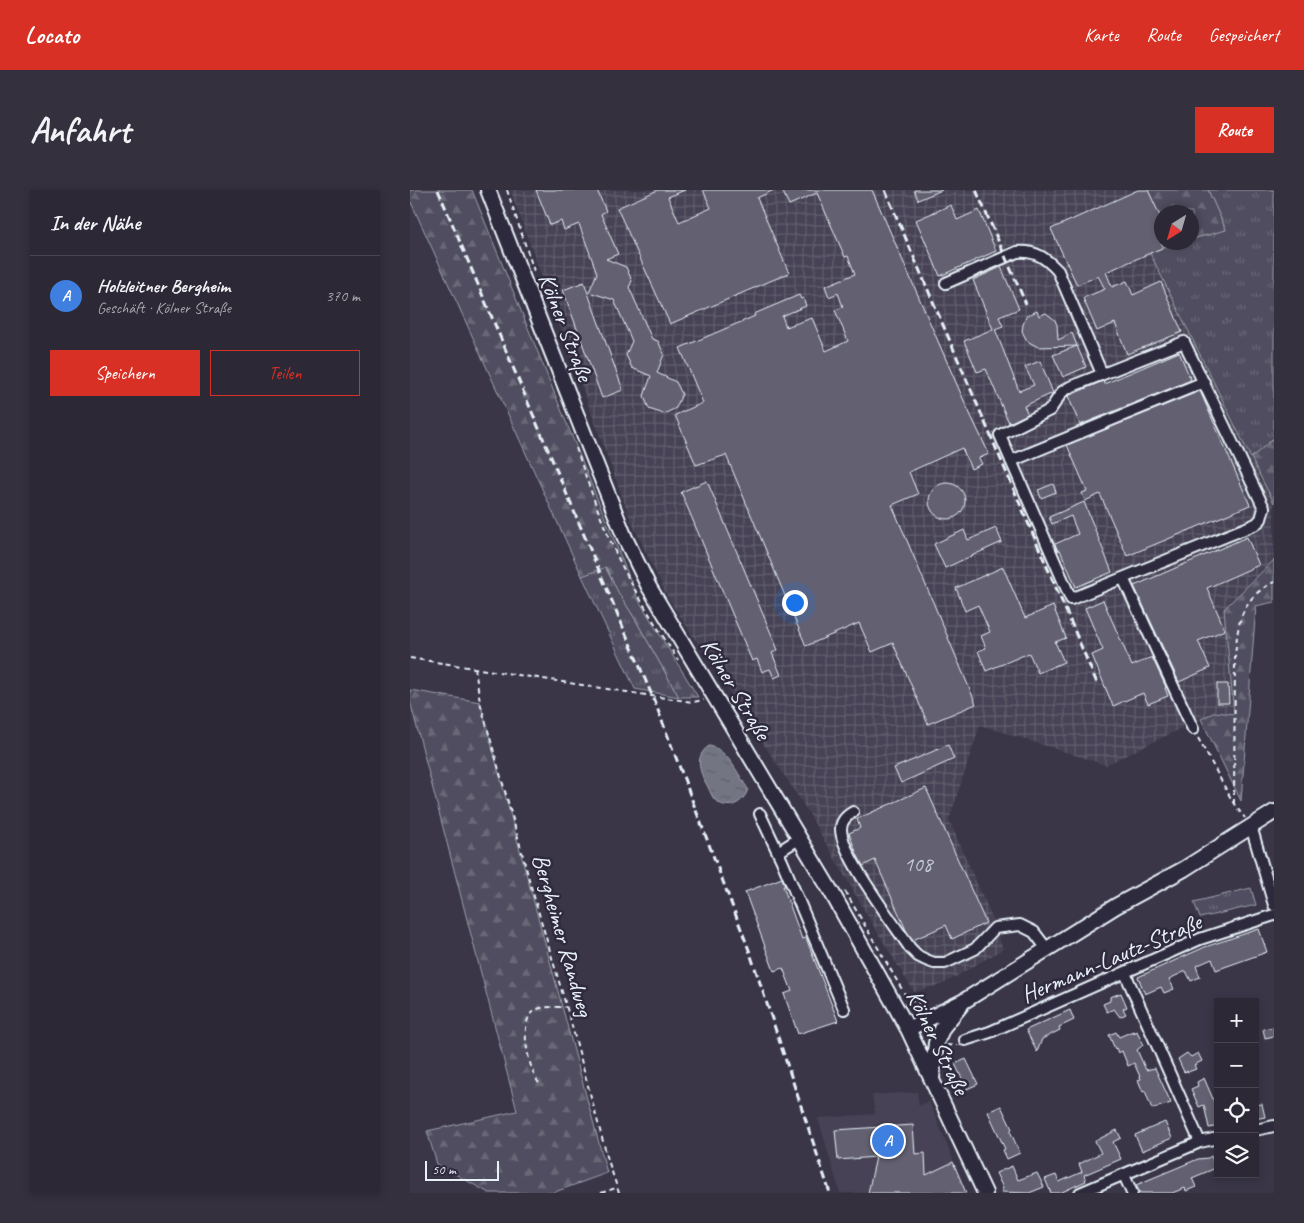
<!DOCTYPE html>
<html lang="de">
<meta charset="utf-8">
<style>
:root{--surface:#2c2836;--page:#34303e;--text:#f1f3f6;--muted:#a6a6ad;--line:#484451;--accent:#d93025}
body{margin:0;font-family:Caveat,sans-serif;background:var(--page);color:var(--text)}
.controls{position:absolute;right:15px;bottom:15px;display:grid;overflow:hidden;border-radius:0px;box-shadow:0 2px 8px #0003}
.controls button{width:45px;height:45px;display:grid;place-items:center;padding:0;border:0;border-bottom:1px solid var(--line);background:var(--surface);color:var(--text);font:25px sans-serif}
.compass{position:absolute;left:744px;top:15px;width:45px;height:45px;border-radius:50%;background:var(--surface);box-shadow:0 2px 8px #0003;rotate:217deg}
.scale{position:absolute;left:15px;bottom:12px;width:74px;box-sizing:border-box;padding-left:5px;border:2px solid #e8f1f8;border-top:0;font-size:14px;line-height:18px;white-space:nowrap;color:#e8f1f8;-webkit-text-stroke:4px #2f2a3d;paint-order:stroke}
.you{position:absolute;left:384px;top:412px;width:18px;height:18px;margin:-12px;border:4px solid #fff;border-radius:50%;background:#1a73e8;box-shadow:0 0 0 8px #1a73e833}
.badge{display:grid;place-items:center;width:32px;height:32px;border-radius:50%;background:var(--accent);color:#fff;font-size:16px;font-weight:700}
.pin{position:absolute;translate:-50% -50%;border:2px solid #fff;box-shadow:0 1px 5px #0006}
.list{margin:0;padding:0;list-style:none}
h2{display:flex;justify-content:space-between;align-items:center;height:65px;margin:0;padding:0 20px;font-size:21px}
h2 small{font-size:16px;font-weight:400;color:var(--muted)}
.list li{display:grid;grid-template-columns:32px 1fr auto;gap:15px;align-items:center;box-sizing:border-box;height:80px;padding:0 20px;border-top:1px solid var(--line)}
.list b{display:block;font-size:19px;white-space:nowrap}
.list p{margin:0;font-size:16px;white-space:nowrap;color:var(--muted)}
.list em{font-size:16px;font-style:normal;color:var(--muted)}
.actions{display:flex;gap:10px;padding:15px 20px}
.actions a{flex:1;padding:11px 0;border:1px solid var(--accent);border-radius:0px;text-align:center;font-size:18px;color:var(--accent)}
.actions .main{background:var(--accent);color:#fff}
.icon{flex:none;width:28px;height:28px;fill:none;stroke:currentColor;stroke-width:2;stroke-linecap:round;stroke-linejoin:round}
.map{position:relative;flex:none;width:864px;height:1003px;overflow:hidden;border-radius:0px}
header{display:flex;align-items:center;gap:30px;box-sizing:border-box;height:70px;padding:0 25px;background:var(--accent);color:#fff}
header strong{font-size:24px}
nav{display:flex;gap:28px;margin-inline-start:auto;font-size:18px}
.intro{display:flex;align-items:center;justify-content:space-between;box-sizing:border-box;height:120px;padding:0 30px}
h1{margin:0;font-size:35px}
.button{padding:12px 22px;border-radius:0px;background:var(--accent);color:#fff;font-size:18px;font-weight:700}
main{display:flex;gap:30px;padding:0 30px}
aside{flex:1;background:var(--surface);border-radius:0px;box-shadow:0 2px 8px #0003}
.map>svg:first-child{display:block}
</style>
<header>
<strong>Locato</strong>
<nav><a>Karte</a><a>Route</a><a>Gespeichert</a></nav>
</header>
<div class="intro"><h1>Anfahrt</h1><a class="button">Route</a></div>
<main>
<aside>
<h2>In der Nähe<small></small></h2>
<ul class="list">
<li><span class="badge" style="background:#3f7fe0">A</span><div><b>Holzleitner Bergheim</b><p>Geschäft · Kölner Straße</p></div><em>370 m</em></li>
</ul>
<div class="actions"><a class="main">Speichern</a><a>Teilen</a></div>
</aside>
<div class="map">
<svg width="864" height="1003" viewBox="0 0 864 1003">
<defs>
<pattern id="industrial-grid" width="8" height="8" patternUnits="userSpaceOnUse" patternTransform="scale(1.25)"><rect width="8" height="8" fill="#464354"/><path d="M0 4h8M4 0v8" fill="none" stroke="#615f6d"/></pattern>
<pattern id="grass-tufts" width="24" height="20" patternUnits="userSpaceOnUse" patternTransform="scale(1.25)"><rect width="24" height="20" fill="#504e5f"/><path d="M3 7l-1-3M5 7V3M7 7l1-3M15 17l-1-3M17 17v-4M19 17l1-3" fill="none" stroke="#696877"/></pattern>
<pattern id="forest-firs" width="22" height="20" patternUnits="userSpaceOnUse" patternTransform="scale(1.25)"><rect width="22" height="20" fill="#504e5f"/><path d="M5 1l3.5 6h-7zM16 11l3.5 6h-7z" fill="#696877"/></pattern>
<pattern id="water-ripples" width="26" height="14" patternUnits="userSpaceOnUse" patternTransform="scale(1.25)"><rect width="26" height="14" fill="#737482"/><path d="M2 4q2-2 4 0t4 0M15 11q2-2 4 0t4 0" fill="none" stroke="#5f6069"/></pattern>
</defs>
<rect width="100%" height="100%" fill="#3a3648"/>
<filter id="ink" filterUnits="userSpaceOnUse"><feTurbulence type="fractalNoise" baseFrequency=".02" numOctaves="2"/><feDisplacementMap in="SourceGraphic" scale="10" xChannelSelector="R" yChannelSelector="G"/><feConvolveMatrix kernelMatrix="1 2 1 2 8 2 1 2 1" color-interpolation-filters="sRGB"/></filter>
<g filter="url(#ink)">
<path fill="#464354" d="M507 902 509 916 519 911 557 1003H430L408 928 465 924 462 905Z"/>
<path fill="url(#industrial-grid)" d="M100 0H738L751 30 752 52 762 53 740 63 864 313V370L814 419 824 524 805 522 696 575 570 535 539 630 580 723 593 759 533 794 504 802 463 735 395 617 258 408 221 331Z"/>
<path fill="url(#grass-tufts)" stroke="#9ca0ac" d="M798 0H864V248L841 268 740 63 762 53 782 52V49L816 40Z
M195 377 209 403 224 427 269 507 225 499 172 386Z
M841 698 846 715 790 728 784 712Z"/>
<path fill="url(#forest-firs)" stroke="#9ca0ac" d="M0 0H62L228 409 288 507H269L224 427 208 402 196 377 172 386 0 10Z
M738 0H798L816 40 782 49V22H752L751 30Z
M864 248V313L841 268Z
M864 370V412L846 416 831 611 791 529 805 522 824 524 814 419Z
M0 500 70 512 197 983 142 1003H79L27 974 17 941 107 921 0 511Z"/>
<path fill="url(#water-ripples)" stroke="#a2a6b1" d="M299 556C317 558 329 586 338 599 334 613 318 622 305 610 302 607 300 601 298 597 290 583 283 567 299 556Z"/>
<path fill="#636171" stroke="#e8f1f8" d="M126 0H187L196 21 191 24 208 64 196 69 216 77 222 91 219 97 242 149 248 151 254 164 247 183 266 192 272 204 266 218 254 224 239 219 234 206 241 186 222 178 216 165 222 151 204 110 179 102 187 83 169 34 154 40 151 31 140 35Z
M248 0H275L258 7 269 32 301 18 293 0H364L347 8 379 83 260 134 207 18Z
M372 0H462L555 213 579 264 569 268 572 274 561 279 552 258 499 282 508 304 482 315 566 514 518 534 483 453 462 462 449 433 396 456 316 265 286 275 265 225 293 213 270 158 345 126 344 124 389 105 391 109 393 108 396 116 372 126 376 137 402 128 416 161 438 151 425 120 433 117 428 103 419 107 415 96 445 84 438 66 435 67 407 3 379 15Z
M504 0H532L508 10Z
M728 0H738L752 30V58L696 82 702 97 717 91 723 105 751 92 772 142 717 164 705 133 687 141 673 108 695 99 688 86 667 95 641 39Z
M541 15 547 30 569 20 586 61 530 86 506 30Z
M591 77 609 119 589 127 593 136 585 139 609 201 624 195 615 177 630 171 643 203 614 216 618 224 599 233 576 179 567 182 554 151 583 139 563 90Z
M174 92 213 200 192 208 153 100Z
M627 121 629 126 636 123 645 130 647 135 648 150 662 143 667 156 628 157 617 151 612 141 613 135 616 126Z
M667 156 676 177 653 187 643 165Z
M769 162 781 190 670 235 658 206 693 191 694 194Z
M790 201 840 315 717 366 690 304 675 311 672 303 677 301 657 255Z
M297 291 368 460 362 463 371 485 364 488 360 479 352 482 347 469 342 471 271 302Z
M519 311a18 18 0 1 1 36 0a18 18 0 1 1-36 0Z
M643 294 646 302 631 308 628 300Z
M674 312 702 382 666 397 650 360 648 361 645 354 668 344 661 326 642 334 639 327Z
M586 338 592 352 535 378 524 354 554 340 558 350Z
M837 347 849 375 797 398 815 440 788 451 800 478 769 492 724 396Z
M593 377 615 428 643 416 656 448 645 452 654 472 628 483 619 463 576 481 568 461 576 458 571 446 580 442 568 415 555 421 546 398Z
M693 410 722 476 742 467 756 497 755 498 758 506 738 514 733 503 703 516 682 465 693 460 675 418Z
M807 494H818L819 513H807Z
M538 555 544 569 491 593 484 578Z
M516 598 576 733 542 749 536 735 503 750 496 740 465 670 453 676 446 662 439 643 450 638 447 629Z
M372 688 375 696H373L392 749 396 748 428 831 388 844 374 804 382 801 373 778 364 781 335 702Z
M849 739 857 762 806 780 802 769 786 776 790 787 781 791 776 781 759 789 764 799 754 803 751 797 735 804 728 787 795 757Z
M711 803 717 817 713 819 716 824 710 827 704 819 697 822 693 814 700 811V807Z
M660 820 664 830 649 837 650 840 632 849 627 862 616 840Z
M864 837V846L855 848 853 839Z
M723 841 724 843 727 841 733 855 727 860 736 880 745 878 761 913 742 919 735 901 733 902 728 890 731 889 724 873 718 876 712 861 708 863 706 858 705 859 699 845 706 842 709 847Z
M777 863 781 867 788 863 792 871 784 875 786 879 778 882 777 881 774 882 768 869Z
M556 869 568 894 557 899 545 874Z
M794 888 806 916H808V936L799 938 794 915 789 917 781 899 788 896 787 892Z
M852 914 855 927 845 929V915Z
M591 916 602 939 600 941 610 963 597 969 593 960 595 959 578 922Z
M755 932 762 948 732 961 725 945Z
M503 935 505 964 515 963 516 985 543 972 556 1003H458L466 967 428 970 425 940Z
M707 940 711 948 703 952 711 969 674 985 676 991 650 1003H641L635 989 646 985 649 992 672 982 669 974 691 963 685 951Z
M801 966 806 978 782 988 786 997 776 1001 775 998 762 1003H730L726 995 788 969 798 968Z
M602 976 608 990 627 983 634 997 619 1003 591 1002 593 998 586 983Z"/>
<g fill="none" stroke-linecap="round" stroke-linejoin="round">
<g stroke="#e8f1f8" stroke-width="14">
<path id="minor" d="M536 93 607 62C625 60 636 68 648 81L692 184
M774 152 854 318 851 329 846 334 661 409 590 245 640 220 652 202 660 197Z
M601 271 794 192
M713 388 783 539
M443 622C436 626 431 631 431 639 431 665 484 734 500 758L508 766 516 770 524 773H535L565 759 585 738 610 735 624 742 637 759
M350 624 372 671 434 819
M841 636 864 715
M368 662 390 648
M715 783 790 952
M555 850 580 842 790 749 864 725
M845 940 864 936
M714 985 722 1003
M670 1003 790 952 808 948"/>
</g>
<g stroke="#e8f1f8" stroke-width="18">
<path id="major" d="M78 0 215 348 239 397 422 703 498 839 575 1003
M498 839 554 811 706 716 774 679 864 622
M522 888 526 853 533 837 551 815"/>
</g>
<path stroke="#e8f1f8" stroke-width="2" stroke-dasharray="5 4" stroke-linecap="butt" d="M97 0 124 81
M166 258C179 296 192 334 209 370 226 404 247 437 268 470
M0 468 242 506 283 512 294 510
M65 478 70 512 109 651 120 693 160 829 198 970 209 1003
M788 548 824 614 835 628
M824 614 825 467C828 432 830 409 864 392
M435 701 497 808 508 813 511 819
M537 855 547 856
M129 893C119 881 107 830 125 820 133 816 147 817 156 817
M191 1003 206 998"/>
<use href="#minor" stroke="#2f2a3d" stroke-width="10"/>
<use href="#major" stroke="#2f2a3d" stroke-width="14"/>
<path stroke="#e8f1f8" stroke-width="3" stroke-dasharray="8 4" stroke-linecap="butt" d="M28 0 246 515 339 760 420 1003
M475 0 687 493
M566 0 616 114"/>
</g>
</g>
<g text-anchor="middle" stroke-width="5" stroke-linejoin="round" paint-order="stroke">
<g font-size="21" fill="#c7cdd6">
<text x="508" y="681">108</text>
</g>
<g font-size="24" fill="#e8f1f8" stroke="#2f2a3d">
<text transform="translate(156 137) rotate(69)" y="8">Kölner Straße</text>
<text transform="translate(326 499) rotate(59)" y="8">Kölner Straße</text>
<text transform="translate(153 745) rotate(74)" y="8">Bergheimer Randweg</text>
<text transform="translate(701 768) rotate(-23)" y="8">Hermann-Lautz-Straße</text>
<text transform="translate(528 852) rotate(64)" y="8">Kölner Straße</text>
</g>
</g>
</svg>
<div class="controls">
<button>+</button>
<button>−</button>
<button><svg class="icon" aria-label="locate" viewBox="0 0 24 24"><circle cx="12" cy="12" r="6"/><path d="M12 2v4M12 18v4M2 12h4M18 12h4"/></svg></button>
<button><svg class="icon" aria-label="layers" viewBox="0 0 24 24"><path d="M12 4l9 5-9 5-9-5zM3 14l9 5 9-5"/></svg></button>
</div>
<svg class="compass" viewBox="-18 -18 36 36"><path d="M0-13l5 13h-10z" fill="#e53935"/><path d="M0 13l5-13h-10z" fill="#a6a6ad"/></svg>
<div class="scale">50 m</div>
<div class="you"></div>
<div class="pin badge" style="left:478px;top:951px;background:#3f7fe0">A</div>
</div>
</main>
